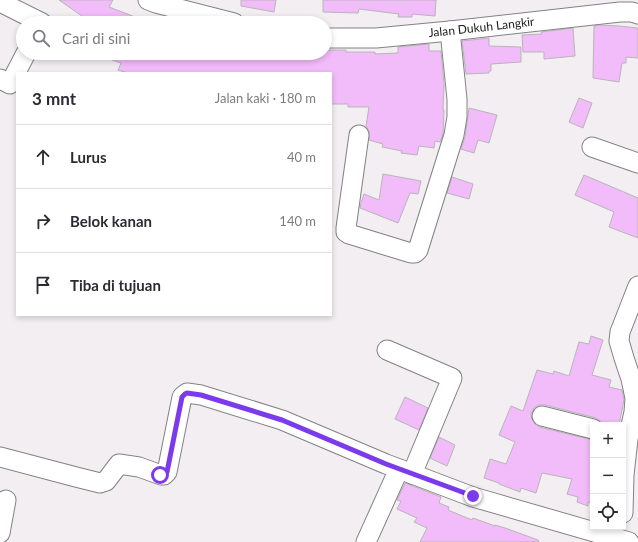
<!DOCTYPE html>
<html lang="id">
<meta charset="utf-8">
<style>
:root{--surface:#fff;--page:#f2f2f3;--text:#2b2b33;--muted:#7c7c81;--line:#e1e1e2}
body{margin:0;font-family:Lato,sans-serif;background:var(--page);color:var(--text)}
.controls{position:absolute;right:12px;bottom:12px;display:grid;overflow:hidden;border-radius:0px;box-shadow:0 2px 6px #0003}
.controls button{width:36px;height:36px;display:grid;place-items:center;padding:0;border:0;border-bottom:1px solid var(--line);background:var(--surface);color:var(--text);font:20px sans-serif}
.stop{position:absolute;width:12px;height:12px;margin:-9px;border:3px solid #7c3aed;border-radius:50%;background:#fff}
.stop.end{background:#7c3aed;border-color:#fff;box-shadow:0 1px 4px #0008}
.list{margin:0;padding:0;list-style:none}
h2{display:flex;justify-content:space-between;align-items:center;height:52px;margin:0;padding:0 16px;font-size:17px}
h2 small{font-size:13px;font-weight:400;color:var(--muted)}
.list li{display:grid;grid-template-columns:26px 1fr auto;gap:12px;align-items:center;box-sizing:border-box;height:64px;padding:0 16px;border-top:1px solid var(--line)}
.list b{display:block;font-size:15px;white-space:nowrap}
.list em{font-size:13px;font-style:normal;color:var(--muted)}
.icon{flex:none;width:22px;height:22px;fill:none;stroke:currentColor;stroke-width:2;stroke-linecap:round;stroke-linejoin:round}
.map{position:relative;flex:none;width:638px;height:542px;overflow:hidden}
.search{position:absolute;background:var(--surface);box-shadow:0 2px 6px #0003;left:16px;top:16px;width:316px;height:44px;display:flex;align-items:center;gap:10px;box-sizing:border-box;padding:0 14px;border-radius:22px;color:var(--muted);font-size:15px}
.panel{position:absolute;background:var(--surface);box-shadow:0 2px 6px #0003;left:16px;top:72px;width:316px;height:244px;border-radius:0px}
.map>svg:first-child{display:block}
</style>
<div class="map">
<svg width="638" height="542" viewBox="0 0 638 542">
<rect width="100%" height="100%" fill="#f2eef2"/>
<path fill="#f2bbfa" stroke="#b8b5b9" d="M59 0H113L109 7 148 22V23H92Z
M241 0H276L274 12 241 6Z
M323 0H436L435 16 412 14V17H398L399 14 359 9 358 13 323 12Z
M599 25 619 26 638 28V58L626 57V63H622L619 82 593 78 594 26Z
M573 28 575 56 544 59V52H523L522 35 542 34 541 32Z
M489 38V46L521 47V62L491 64V71H489V73L466 74 462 41Z
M429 44V51H441L444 85 443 110H444L443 134 440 142 435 141 434 148 419 146 417 155 401 153 402 151 382 147 383 144 369 140V131L366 126 369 107H348V104H331V73H128L118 70 121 63 96 54V53H325V51H328V50H346V52H375V54L398 53V47Z
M579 98 592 103 583 128 569 122Z
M469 108 497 115 489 143 478 140 474 153 461 149 465 137Z
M383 174 421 181 418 194 410 193 398 223 360 208 361 203 364 194 379 200Z
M584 175 638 198V238L609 227 614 212 575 195Z
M452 177 473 184 469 199 447 193Z
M591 336 603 340 592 375 611 380 609 387 622 390 624 399 623 405 619 425 601 422 596 418 545 405H539L534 408 531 414 532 419 535 424 539 427 593 440V504L588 502V506L577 502 578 497 567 494 572 479 542 473 536 493 521 488 520 492 499 484V483L484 478 490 459 506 464 515 442 499 435 511 406 523 411 537 370 553 374 554 371 569 376 579 342 589 344Z
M405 397 428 408 419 430 395 419Z
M439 437 455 445 447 466 430 458Z
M405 483 441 497 439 503 449 507 448 510 472 520 473 518 495 526V525L508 529 538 540 539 542H420L427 528 414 522 417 518 397 509 401 501 397 500Z"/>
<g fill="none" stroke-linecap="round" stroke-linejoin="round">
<g stroke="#848185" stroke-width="21">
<g id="minor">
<path d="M148 0 156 3 234 23"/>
<path d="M0 2 42 23"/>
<path id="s1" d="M325 38H376L450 31 620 12H632L638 14"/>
<path d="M0 79 10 84 26 53"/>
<path d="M359 135 346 228V232L349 234 411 253H415L418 250 454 135 457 117V99L450 31"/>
<path d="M592 147 638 163"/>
<path d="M387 350 452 378 412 474"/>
<path d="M542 416 593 429"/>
<path d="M0 457 76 477 100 483 106 481 119 464 139 467 161 475H164L167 472 182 397 187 393 201 395 282 420 386 464 473 497 629 542"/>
<path d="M623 513 624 475 628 439 634 412 635 398 631 379 624 358 619 341 620 332 638 286"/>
<path d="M0 533 6 500"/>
<path d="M366 542 399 469"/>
</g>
</g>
<use href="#minor" stroke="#fff" stroke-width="19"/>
</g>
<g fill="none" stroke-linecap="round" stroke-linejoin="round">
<path stroke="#7c3aed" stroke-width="5" d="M160 475H164L167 472 182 397 185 394 187 393 201 395 282 420 386 464 473 496"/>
</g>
<g text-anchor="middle" stroke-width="3" stroke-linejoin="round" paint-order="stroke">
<g font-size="12" fill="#1d1c1d" stroke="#fefcff">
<text dy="4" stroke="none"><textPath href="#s1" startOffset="157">Jalan Dukuh Langkir</textPath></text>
</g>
</g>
</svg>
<div class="controls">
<button>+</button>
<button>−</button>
<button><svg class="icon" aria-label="locate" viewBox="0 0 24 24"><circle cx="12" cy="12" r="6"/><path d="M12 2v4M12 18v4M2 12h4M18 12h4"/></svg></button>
</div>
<div class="stop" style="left:160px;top:475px"></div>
<div class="stop end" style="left:473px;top:496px"></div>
<div class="search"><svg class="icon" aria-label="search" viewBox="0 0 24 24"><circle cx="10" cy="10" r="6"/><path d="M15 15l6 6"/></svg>Cari di sini</div>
<section class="panel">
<h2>3 mnt<small>Jalan kaki · 180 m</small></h2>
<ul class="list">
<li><svg class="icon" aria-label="ahead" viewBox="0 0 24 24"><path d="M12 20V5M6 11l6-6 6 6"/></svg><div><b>Lurus</b></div><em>40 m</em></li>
<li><svg class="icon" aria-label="right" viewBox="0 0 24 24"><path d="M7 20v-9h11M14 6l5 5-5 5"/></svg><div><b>Belok kanan</b></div><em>140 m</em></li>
<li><svg class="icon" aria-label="arrive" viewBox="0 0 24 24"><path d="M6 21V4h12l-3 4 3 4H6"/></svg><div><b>Tiba di tujuan</b></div></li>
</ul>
</section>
</div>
